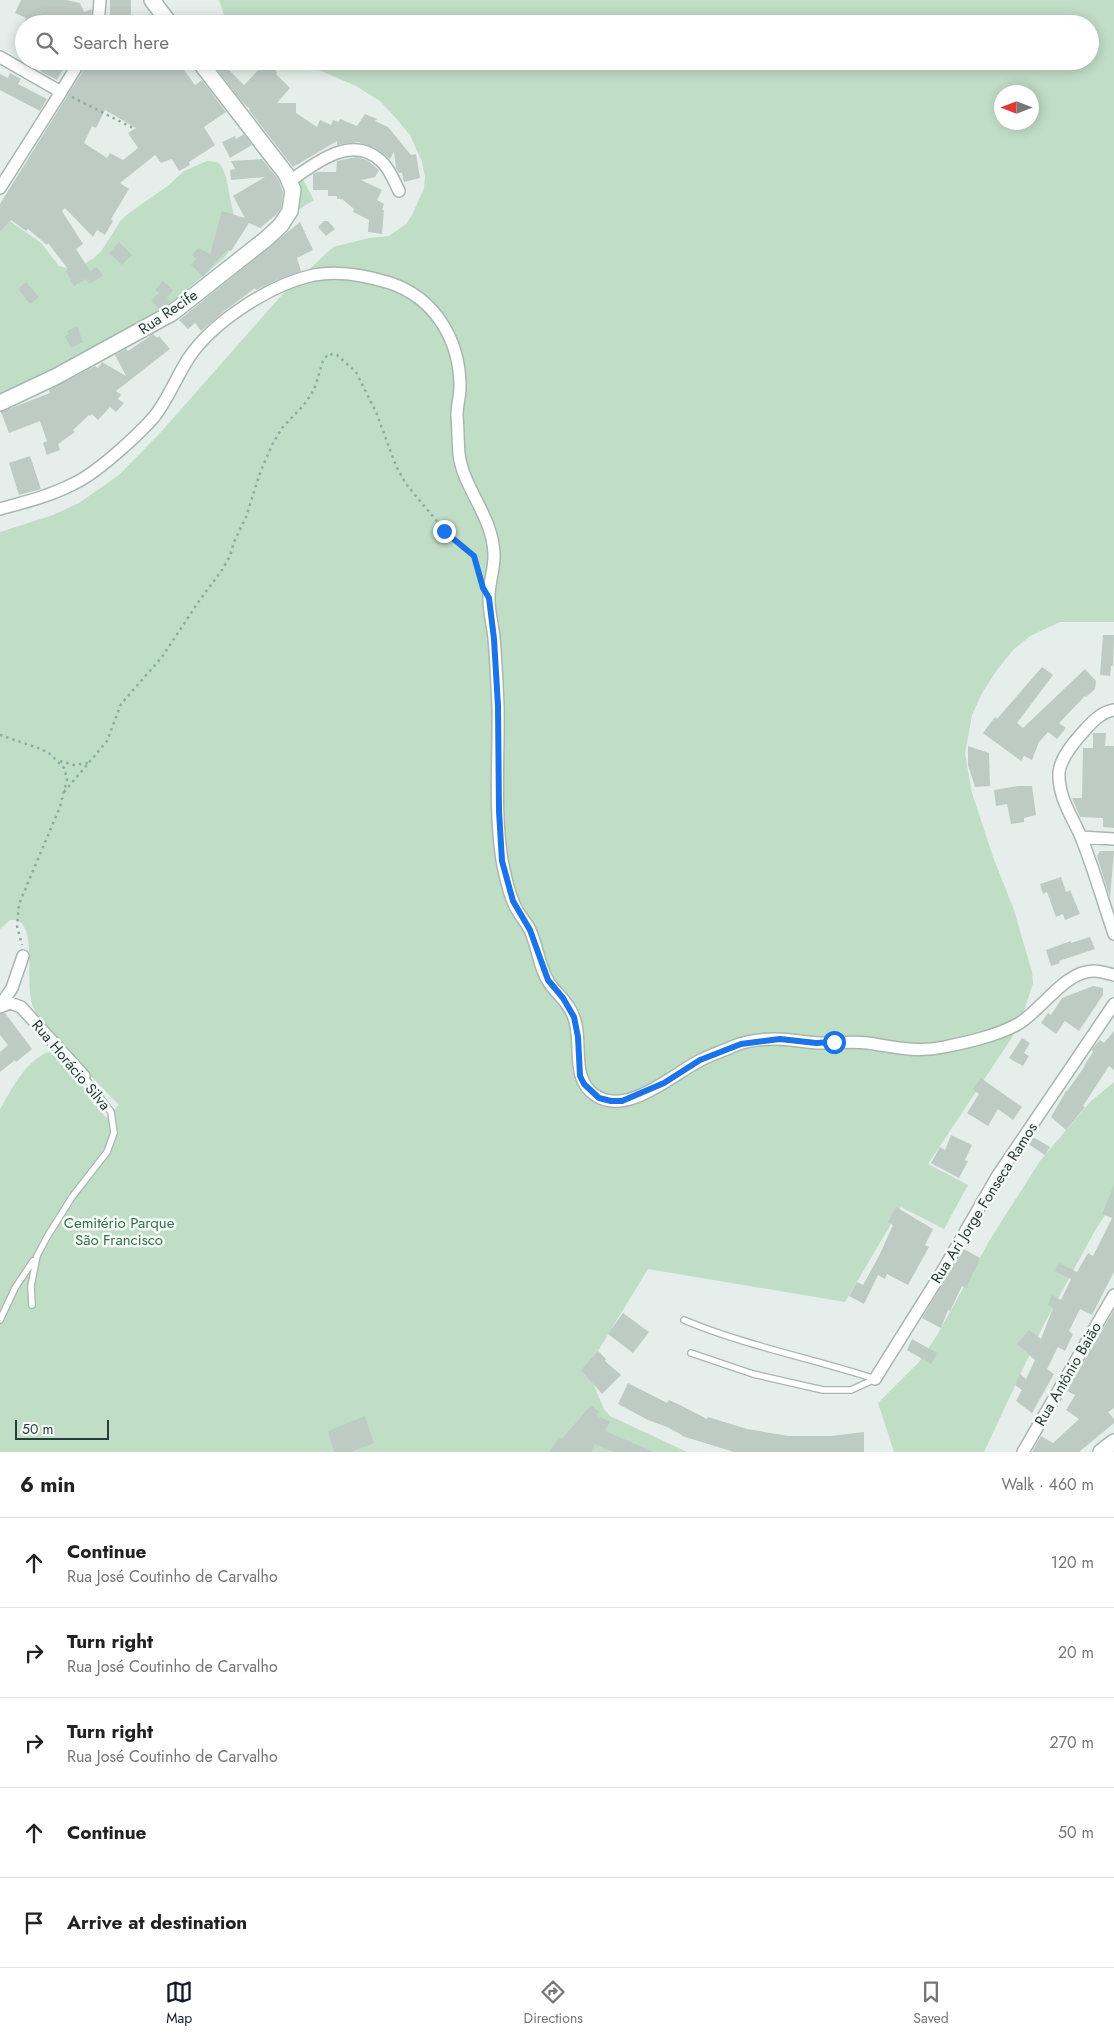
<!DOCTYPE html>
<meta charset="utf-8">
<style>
:root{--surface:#fff;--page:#f6f6f6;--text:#222;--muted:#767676;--line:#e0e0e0;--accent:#111827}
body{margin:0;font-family:Jost,sans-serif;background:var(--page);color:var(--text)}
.compass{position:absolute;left:994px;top:85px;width:45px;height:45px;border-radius:50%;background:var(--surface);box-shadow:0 2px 12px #0003;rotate:270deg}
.scale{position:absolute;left:15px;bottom:12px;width:94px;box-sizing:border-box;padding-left:5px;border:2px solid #253f37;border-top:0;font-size:14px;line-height:18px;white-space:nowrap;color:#253f37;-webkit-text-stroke:4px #f6faf8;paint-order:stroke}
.stop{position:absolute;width:15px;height:15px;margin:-11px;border:4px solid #1a73e8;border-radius:50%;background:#fff}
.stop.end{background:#1a73e8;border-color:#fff;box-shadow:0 1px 5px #0008}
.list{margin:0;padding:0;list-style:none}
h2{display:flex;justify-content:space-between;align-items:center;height:65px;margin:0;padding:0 20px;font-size:21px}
h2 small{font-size:16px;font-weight:400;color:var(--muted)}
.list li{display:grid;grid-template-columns:32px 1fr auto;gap:15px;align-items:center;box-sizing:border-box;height:90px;padding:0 20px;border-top:1px solid var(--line)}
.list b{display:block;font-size:19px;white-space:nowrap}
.list p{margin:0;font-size:16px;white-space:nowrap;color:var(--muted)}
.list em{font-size:16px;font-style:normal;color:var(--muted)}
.icon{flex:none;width:28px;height:28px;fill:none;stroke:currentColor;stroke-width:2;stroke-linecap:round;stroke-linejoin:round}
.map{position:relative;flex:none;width:1114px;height:1452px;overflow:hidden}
.search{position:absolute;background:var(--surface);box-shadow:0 2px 12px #0003;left:15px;right:15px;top:15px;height:55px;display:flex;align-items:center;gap:12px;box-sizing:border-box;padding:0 18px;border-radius:28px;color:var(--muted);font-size:19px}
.sheet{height:515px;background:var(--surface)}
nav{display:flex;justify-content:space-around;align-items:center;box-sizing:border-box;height:70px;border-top:1px solid var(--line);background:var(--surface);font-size:14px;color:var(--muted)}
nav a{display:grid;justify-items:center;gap:2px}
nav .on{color:var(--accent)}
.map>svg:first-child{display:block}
</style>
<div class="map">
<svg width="1114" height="1452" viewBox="0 0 1114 1452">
<rect width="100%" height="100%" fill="#e5eeea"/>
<path fill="#c0ddc6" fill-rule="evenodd" d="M219 0H1114V622H1060L1030 636 1014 649 997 670 982 693 972 715 965 754 972 793 993 857 1014 910 1032 972 1033 983 1023 1014 1013 1036 928 1164 968 1185 944 1229 901 1207 845 1302 648 1269 587 1369 604 1409 610 1416 687 1452H0V1109C14 1086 23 1064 48 1052L61 1058 106 1118 119 1105C100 1084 39 1027 32 1004 26 983 34 940 23 925 20 920 15 920 10 920L0 929V532L53 515 79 503 119 475 161 432 280 297 333 247 369 238 389 236 406 224 413 213 424 188 425 176 422 162 410 135 394 116 380 101 356 86 316 69 290 61H1090V24H227ZM1002 92H1032V122H1002Z
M207 161 217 162 221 165 226 177 235 222 232 246 225 257 171 303 135 326 41 377 0 394V232L10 221 41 243 59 266 66 268 80 266 94 258 102 250 121 220 129 213 169 185 184 171Z
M300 174 314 200 287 217Z
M1114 1082V1202L1097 1227 1043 1326 984 1452H894L878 1403 919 1362 936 1337 991 1238 1040 1161 1090 1102Z"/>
<path fill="#becbc5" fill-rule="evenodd" d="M21 0H66L80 3 84 12 92 9 91 22H76L79 24H23L26 18 15 13Z
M110 0H131V21L110 22Z
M45 61H50L64 68 57 80 40 71Z
M89 61H190L191 65 184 70 195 85 202 80 226 112 204 127 215 145 189 162 190 165 179 171 172 159 161 163 155 155 120 183 129 189 111 219 113 221 105 235 97 230 93 237 65 208 62 211 83 244 76 249 90 271 97 267 103 276 89 284 86 279 74 286 66 271 68 269 48 243 47 245 28 229 26 231 11 220 0 232V204ZM105 110 136 128 128 133 138 148 123 160 110 153 107 158 84 143 92 126 96 128Z
M266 62 277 72 276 74 290 88 277 103H296V113L317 127 320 120 331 125 333 120 338 122 340 119 357 126 365 114 377 119 375 121 388 127 411 155 416 154 420 178 404 182 402 173H399L396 168 394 152 390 159 374 147 358 142 337 145V141L293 167 249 110 250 109 242 102 217 69 222 63 244 85Z
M10 73 21 79 18 84 47 99 40 111 0 90V74L8 78Z
M244 134 252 145 230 158 222 142 235 136 236 139Z
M357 157 367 160 379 170 375 177 361 180 382 190 377 200 384 204 382 210H384L382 234 368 232 369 220 353 212 354 209 342 199H337V196H328V190H313V174L317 172H336L337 161Z
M262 159 278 179 283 192 281 208 277 214 260 228 249 223 231 251 227 250 203 277 191 265 196 259 192 255 198 248 210 254 222 211 245 218 233 196 265 177 231 180 230 170 235 169 231 161Z
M324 221H328L335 229 326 236 318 227Z
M300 222 313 250 297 258 301 271 277 280 256 290 255 288 223 312 201 331 195 323 188 329 179 320Z
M119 242 132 255 122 265 109 253Z
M163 281 173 290 167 298 171 302 159 309 151 300 159 293 155 290Z
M26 282 39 297 30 304 18 289Z
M77 326 83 342 71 348 65 336 69 334 67 331Z
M153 334 157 338 159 336 170 349 116 391 121 395 118 399 124 403 116 412 110 407 98 420 92 414 90 416 89 415 73 430 75 432 58 444 60 450 47 455 43 443 47 441 40 421 9 433 1 412 50 393 49 390 95 366 98 368 102 362 126 376 115 355 126 349 128 351Z
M30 456 41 489 19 495 9 463Z
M1103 635H1114L1113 666H1111L1110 676 1100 675Z
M1042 667 1053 675 1017 723 1023 728 1085 669 1096 681 1095 689 1086 697 1085 696 1059 723 1066 728 1057 739 1048 732 1039 742 1032 760 1024 756 1021 761 983 733 995 717 997 719Z
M1093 733H1106L1105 746H1114V828L1103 827V818L1080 817 1072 798H1082L1083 748H1093Z
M968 746 989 753 990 786 975 787 968 765Z
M1018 786H1032L1036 815 1024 818V822L1011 824 1007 804 996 806 994 790Z
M1100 851H1114L1110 898 1097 856Z
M1061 877 1066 892 1070 890 1080 914 1065 920 1063 914 1056 917 1047 892 1043 894 1040 884Z
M1090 937 1095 949 1059 961 1060 963 1051 966 1046 950 1071 941V943Z
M1093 986 1103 988V995L1079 1031 1065 1021 1056 1034 1041 1023 1048 1013 1051 1015 1062 998Z
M5 1013 32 1049 16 1062 15 1060 0 1072V1052L8 1045 0 1035V1014Z
M1114 1031V1070L1109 1066 1083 1106 1085 1107 1066 1130 1051 1117 1066 1091H1067L1085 1066H1084L1093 1052 1092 1049 1100 1040 1104 1043Z
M1022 1038 1030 1043 1024 1053 1029 1056 1023 1066 1009 1058Z
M981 1078 1022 1107 1013 1120 998 1109 988 1126 967 1113 979 1094 973 1089Z
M951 1135 972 1145 965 1160 968 1161 959 1178 931 1163 940 1147 945 1150Z
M1033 1137 1050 1147 1045 1155 1028 1144Z
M1114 1185V1272L1092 1315 1080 1309 1069 1331 1073 1334 1065 1351 1058 1347 1047 1369 1054 1374 1032 1413 1016 1401 1022 1390 1015 1385 1020 1374 1026 1379 1035 1360 1017 1344 1029 1330 1041 1339 1053 1308 1048 1305 1052 1295 1061 1300 1071 1279 1055 1271 1059 1263 1077 1272 1088 1253 1093 1256 1112 1218 1102 1214Z
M896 1207 933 1229 925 1245 929 1247 908 1285 887 1274 885 1279 878 1275 864 1304 849 1296 857 1282 863 1285 879 1256 893 1225 888 1222Z
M964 1249 980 1258 966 1288 962 1286 950 1311 948 1310 941 1328 922 1318Z
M1114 1310V1408L1108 1412 1114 1419V1423L1079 1452H1032L1041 1436 1053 1443 1079 1419 1066 1410 1075 1395 1067 1391Z
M623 1313 649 1332 633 1353 608 1334Z
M912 1339 937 1353 931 1364 907 1350Z
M598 1351 606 1359 605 1361 621 1375 602 1394 581 1370Z
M628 1383 667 1403 669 1400 680 1405 707 1419 708 1417 747 1429 789 1436H831L864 1432V1452H734L682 1436V1435L667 1427 648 1420 618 1404Z
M591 1405 599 1412 596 1415 610 1422 605 1431 654 1452H612L595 1444 591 1452H549L559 1437 562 1439Z
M365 1416 374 1443 351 1452H334L328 1431Z"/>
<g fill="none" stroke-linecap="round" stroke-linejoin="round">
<g stroke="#a8b6b1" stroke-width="8">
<path id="lane" d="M32 1305 31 1286 37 1256 47 1237 72 1197 107 1152 114 1133 111 1112 84 1076
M0 1320 15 1288 33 1261
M684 1320C746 1346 811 1358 875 1379
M691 1353 753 1374 823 1390H851L875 1379"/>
</g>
<g stroke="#a8b6b1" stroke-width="14">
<path id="street" d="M98 24 100 0
M0 57 61 92 80 61
M290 181C314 164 352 133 381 161 390 169 394 181 399 191
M0 188 61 92
M0 509C25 502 50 496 73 484 96 474 137 436 154 417 168 399 176 378 188 359 212 322 271 284 314 275 340 270 365 275 390 283 435 298 460 340 460 387 460 396 457 406 457 415 458 428 458 441 459 454 463 488 492 515 494 553 495 569 488 584 489 600 489 613 493 626 494 638 496 661 497 684 498 706 499 756 494 809 502 860 505 875 508 892 515 906 519 915 526 922 530 930 538 947 539 969 550 984 558 995 568 1002 573 1015 584 1040 569 1078 595 1095 626 1117 672 1075 699 1061 710 1055 723 1051 734 1046 750 1039 774 1038 791 1040 801 1041 810 1043 820 1043 836 1043 852 1041 868 1043 894 1047 917 1053 944 1047 968 1042 996 1036 1018 1024 1042 1010 1065 970 1095 971 1100 971 1109 974 1114 975
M1114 710C1101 712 1092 722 1084 731 1074 742 1060 758 1059 773 1058 797 1072 816 1081 837 1094 869 1103 902 1114 934
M1081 837 1114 839
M0 1006 12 988 23 956
M0 1007 10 1003 21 1007 84 1076
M875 1379 942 1272 998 1175 1114 1004
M1023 1452 1114 1295"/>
</g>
<g stroke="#a4b9b1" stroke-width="18">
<path id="secondary" d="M152 0 170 24
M0 403 57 376 172 313 266 239 281 225 290 211 293 190 286 174 199 61
M1101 1452 1114 1442"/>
</g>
<path stroke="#88afa1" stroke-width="2.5" stroke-dasharray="2.5 4" stroke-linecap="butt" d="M72 97 133 128
M0 735 41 749 50 754 64 768 67 779 60 807 19 904 17 926 22 945
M60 761 74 765 88 763
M64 792 107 741 121 704 162 657 199 601 222 570 230 556 234 542 246 517 260 473 272 445 282 428 303 406 314 390 323 361 328 354 337 355 356 372 376 412 396 466 406 484 450 537 471 552 476 559 479 573"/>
<use href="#lane" stroke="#fff" stroke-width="5.5"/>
<use href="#street" stroke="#fff" stroke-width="11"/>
<use href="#secondary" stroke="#fff" stroke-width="15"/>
</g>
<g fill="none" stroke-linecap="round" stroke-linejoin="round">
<path stroke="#1a73e8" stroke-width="6" d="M444 531 474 556 483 588 489 598 494 639 498 706 499 811 502 861 513 901 530 930 548 980 563 998 574 1017 578 1037 580 1076 584 1084 599 1098 611 1101H622L664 1083 700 1060 741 1044 780 1039 816 1043 834 1042"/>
</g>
<g text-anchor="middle" stroke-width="5" stroke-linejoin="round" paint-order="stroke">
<g font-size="15" fill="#253f37" stroke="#f6faf8">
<text transform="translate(168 312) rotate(-34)" y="5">Rua Recife</text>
<text transform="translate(71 1065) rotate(50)" y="5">Rua Horácio Silva</text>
<text transform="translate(984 1203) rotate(-58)" y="5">Rua Ari Jorge Fonseca Ramos</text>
<text transform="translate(1068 1374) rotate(-60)" y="5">Rua Antônio Baião</text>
</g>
<g font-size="15" fill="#317447" stroke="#f6faf8">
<text x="119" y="1228">Cemitério Parque<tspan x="119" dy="17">São Francisco</tspan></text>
</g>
</g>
</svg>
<svg class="compass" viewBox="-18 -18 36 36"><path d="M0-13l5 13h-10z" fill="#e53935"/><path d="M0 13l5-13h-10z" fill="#767676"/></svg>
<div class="scale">50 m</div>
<div class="stop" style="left:834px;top:1042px"></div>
<div class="stop end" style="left:444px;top:531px"></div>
<div class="search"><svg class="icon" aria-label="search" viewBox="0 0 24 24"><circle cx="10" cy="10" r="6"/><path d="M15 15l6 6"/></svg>Search here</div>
</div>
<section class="sheet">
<h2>6 min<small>Walk · 460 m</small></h2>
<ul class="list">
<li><svg class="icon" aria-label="ahead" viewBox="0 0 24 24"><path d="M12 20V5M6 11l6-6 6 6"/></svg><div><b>Continue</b><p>Rua José Coutinho de Carvalho</p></div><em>120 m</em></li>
<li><svg class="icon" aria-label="right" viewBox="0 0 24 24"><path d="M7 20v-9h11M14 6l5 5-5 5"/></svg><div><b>Turn right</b><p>Rua José Coutinho de Carvalho</p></div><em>20 m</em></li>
<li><svg class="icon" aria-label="right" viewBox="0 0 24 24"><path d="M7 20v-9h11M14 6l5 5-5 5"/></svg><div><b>Turn right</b><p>Rua José Coutinho de Carvalho</p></div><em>270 m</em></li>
<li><svg class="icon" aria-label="ahead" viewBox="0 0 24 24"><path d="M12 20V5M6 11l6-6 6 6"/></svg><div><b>Continue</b></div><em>50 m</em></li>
<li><svg class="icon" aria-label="arrive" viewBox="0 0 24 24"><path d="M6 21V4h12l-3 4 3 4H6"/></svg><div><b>Arrive at destination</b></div></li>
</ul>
</section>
<nav>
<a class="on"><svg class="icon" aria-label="map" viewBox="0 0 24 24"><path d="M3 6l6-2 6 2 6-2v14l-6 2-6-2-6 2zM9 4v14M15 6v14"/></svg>Map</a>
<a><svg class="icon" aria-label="directions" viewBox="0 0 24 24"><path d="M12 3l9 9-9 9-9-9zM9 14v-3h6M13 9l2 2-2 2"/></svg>Directions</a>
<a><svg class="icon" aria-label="saved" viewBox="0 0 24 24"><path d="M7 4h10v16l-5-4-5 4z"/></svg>Saved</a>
</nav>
